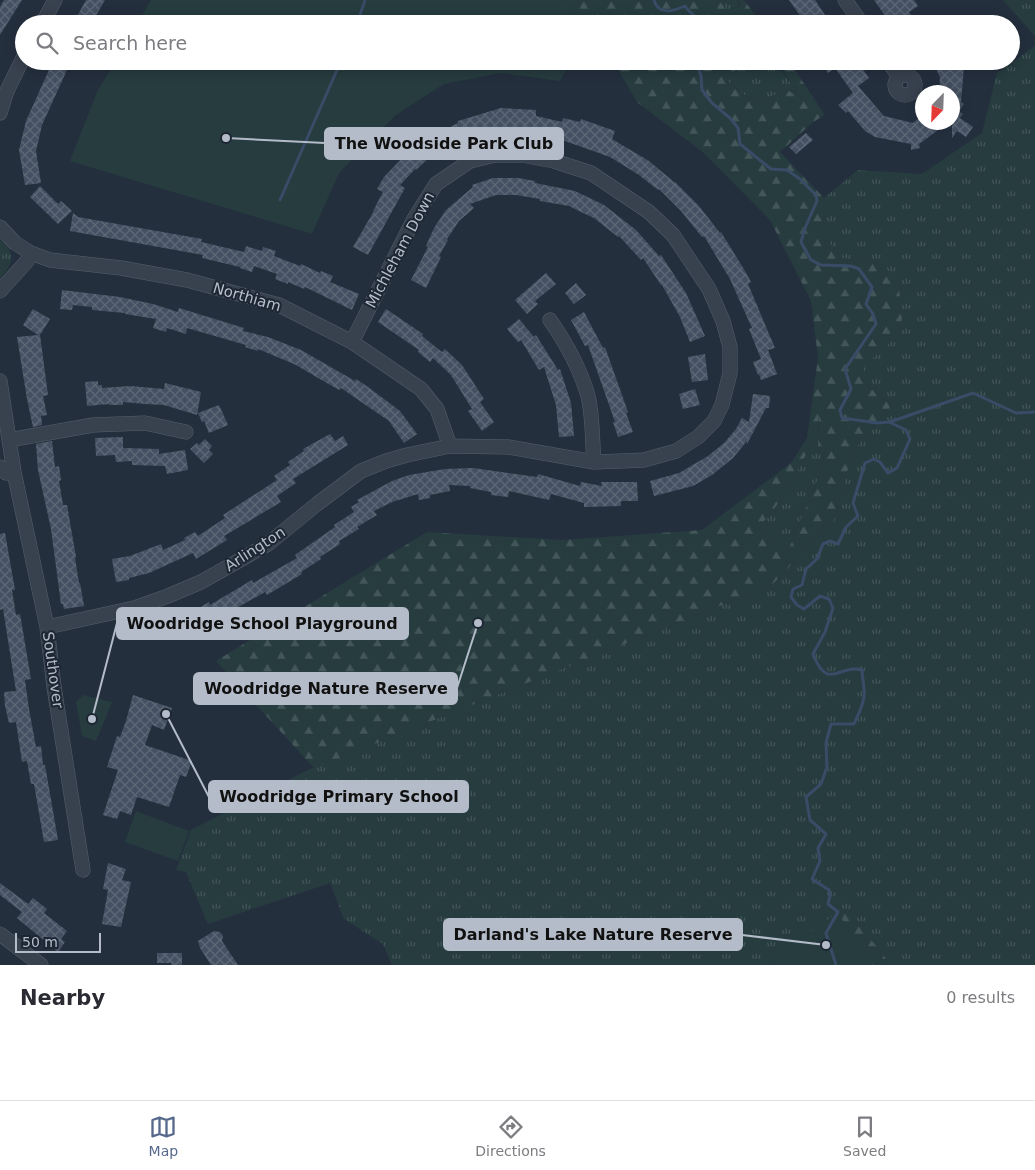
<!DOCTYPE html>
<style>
:root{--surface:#fff;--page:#f2f2f3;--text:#2b2b33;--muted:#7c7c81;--line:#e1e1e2;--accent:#56698c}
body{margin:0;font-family:"DejaVu Sans",sans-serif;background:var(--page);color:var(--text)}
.compass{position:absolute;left:915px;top:85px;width:45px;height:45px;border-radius:50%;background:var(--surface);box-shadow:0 2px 12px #0003;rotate:203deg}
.scale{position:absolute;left:15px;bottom:12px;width:86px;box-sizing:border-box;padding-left:5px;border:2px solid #b4bcc9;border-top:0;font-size:14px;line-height:18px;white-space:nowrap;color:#b4bcc9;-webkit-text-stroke:4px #1d2633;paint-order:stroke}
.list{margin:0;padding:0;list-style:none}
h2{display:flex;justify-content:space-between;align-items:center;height:65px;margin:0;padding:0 20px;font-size:21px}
h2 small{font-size:16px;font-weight:400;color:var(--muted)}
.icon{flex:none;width:28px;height:28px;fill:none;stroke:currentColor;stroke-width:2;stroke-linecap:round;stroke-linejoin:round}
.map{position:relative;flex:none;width:1035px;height:965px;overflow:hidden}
.search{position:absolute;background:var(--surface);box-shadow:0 2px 12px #0003;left:15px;right:15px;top:15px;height:55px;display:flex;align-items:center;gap:12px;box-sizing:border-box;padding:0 18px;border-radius:28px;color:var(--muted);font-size:19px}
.sheet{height:135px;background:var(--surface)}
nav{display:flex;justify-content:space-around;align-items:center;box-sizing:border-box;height:70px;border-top:1px solid var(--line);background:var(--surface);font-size:14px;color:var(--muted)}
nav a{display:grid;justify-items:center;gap:2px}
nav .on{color:var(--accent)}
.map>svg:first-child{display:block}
</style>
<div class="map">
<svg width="1035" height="965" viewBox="0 0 1035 965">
<defs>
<pattern id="grass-tufts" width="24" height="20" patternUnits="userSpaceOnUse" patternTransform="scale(1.25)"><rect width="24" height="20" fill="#263c3f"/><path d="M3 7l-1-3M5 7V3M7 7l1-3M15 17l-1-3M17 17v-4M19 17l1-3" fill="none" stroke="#435659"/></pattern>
<pattern id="forest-firs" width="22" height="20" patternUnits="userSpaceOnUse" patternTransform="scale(1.25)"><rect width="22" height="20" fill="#263c3f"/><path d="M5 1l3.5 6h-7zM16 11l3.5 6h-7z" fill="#435659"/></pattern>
<pattern id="building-cross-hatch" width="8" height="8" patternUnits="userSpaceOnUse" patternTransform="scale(1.25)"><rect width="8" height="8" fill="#455162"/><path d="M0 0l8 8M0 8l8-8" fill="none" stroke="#5d6877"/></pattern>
</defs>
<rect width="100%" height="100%" fill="#242f3e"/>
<path fill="url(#grass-tufts)" d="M719 0H737L748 24H729L731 18Z
M1003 0H1035V36Z
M1035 46V965H888L887 959 797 965H392L383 944 344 919 330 883 208 924 186 872 176 870 191 830 308 770 772 585 834 520 853 451 892 405 880 397 864 382V365L898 335 876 259 864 262 842 258 824 236V198L858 170 922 174 982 133 997 73Z
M740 61H774L796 90 792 93 788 90 759 101 746 96 726 80 737 68Z
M0 239C17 254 13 263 0 279Z
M819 399 818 449 823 457 824 464 788 551 758 529 784 496 817 434Z"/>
<path fill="url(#forest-firs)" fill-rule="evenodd" d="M566 0H719L731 18 729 24H574L569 4Z
M737 0H744L762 24H748L739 7 740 3Z
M607 61H740L737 68 727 81 746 96 759 101 788 90 792 93 796 91 782 69 774 61H789L825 115 813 122 780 152 824 198V236L842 258 864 262 876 259 897 279 903 314 898 335 864 366V382L880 397 892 405 853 451 834 520 772 585 314 768 216 661 427 532 562 540 702 530 792 462 807 438 818 358 811 301 770 220 704 153 637 102 616 66ZM819 412 818 449 823 457 824 464 788 551 758 529 784 496 817 434Z
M847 909 887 960 888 965H797L784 952Z"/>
<path fill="#263c3f" d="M151 0H566L569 4 574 24H137Z
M115 61H571L560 81 501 73 444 84 396 115 339 173 312 234 70 161 97 92Z
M83 695 112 702 96 741 82 736 76 702Z
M136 811 189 831 178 861 125 842Z
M838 912 869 965H766Z"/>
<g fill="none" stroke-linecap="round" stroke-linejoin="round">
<path stroke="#394c67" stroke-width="3" d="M654 0C658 16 674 11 685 6 691 15 699 18 703 24
M357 24 365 0
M696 61 701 76 702 90 712 103 730 118 738 128 740 144 771 169 787 170 800 179 816 195 817 201 805 228 801 242 811 260 821 265 851 266 859 269 872 287 866 304 873 314 876 324 845 369 851 389 840 410 842 418 877 423 889 422 906 430 910 439 897 468 888 473 880 462 874 459 865 463 853 503 858 516 846 527 838 544 830 541 823 544 817 559 806 569 802 585 793 589 791 597 797 605 804 609 820 596 829 599 833 608 825 632 813 654C828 693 840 663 862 670 862 677 864 683 864 690 866 700 858 715 854 724H831L826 743 827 767 821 784 806 797 810 820 826 834 818 848 820 861 812 879 829 890 830 896 828 904 838 912 826 933 836 965
M280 200 341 61
M890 422 973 393 1016 413 1035 412"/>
</g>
<path fill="url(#building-cross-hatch)" d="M4 0H22L0 35V7Z
M86 0H105L91 24H73Z
M789 0H815L831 24H806Z
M874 0H914L918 6 909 12 917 24H891Z
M53 61H71L42 125 36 151 41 183 25 185 19 150 26 121Z
M829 61H832L835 66 843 61H857L869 78 858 86 884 116 913 123 922 115V122H949L919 144 920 148 911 150V144L875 137 865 131 848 111 846 113 838 105 853 93 835 68 828 73 823 65Z
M932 61H961L964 66 961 102 964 104 960 110V112L963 114 960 118 973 127 966 137 957 131 952 138V92H939L940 77Z
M501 108 536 110V116L562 122 563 118 580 122 581 119 615 131 612 139 649 161 674 182H675L699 206 720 233 721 232 745 271 751 282 748 284 775 348 768 350 777 374 761 380 759 374 758 375 753 362 761 359 749 329 752 328 730 279 704 236 702 237 681 211 659 189 658 190 639 175 610 157 562 140V139L537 134V132L512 130 509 131V133L483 132 458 138 460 141 432 155 416 170 415 169 400 185 405 188 368 255 353 247 374 211H373L383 192 377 189 384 177 404 156 400 152 411 142 414 145 458 123V121Z
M806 133 813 140 796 154 789 147Z
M493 178H518L535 181V183L575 191 604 205 636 230 659 256 661 255 686 293 705 336 690 342 680 317 662 285H661L643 258 641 260 619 236 618 237 594 218 581 212 569 206 540 201V199L516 195H496L470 204 474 208 459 221 447 239 448 240 439 256 441 257 426 288 411 280 428 247 426 246 434 228 446 210 473 187 472 185Z
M40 186 58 204 61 201 72 211 58 224 30 197Z
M73 213 78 217 202 239 201 242 244 252 246 246 262 251 263 247 276 251 274 256 300 266 301 264 320 273 321 271 333 276 330 282 359 294 352 310 305 287 304 289 288 282V284L275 279 277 274 254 266 252 272 240 268V267L202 258 203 255 70 231Z
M546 273 556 284 535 301 538 304 527 314 515 300Z
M576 283 586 295 574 304 565 293Z
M62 290 120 297 153 304 178 312 179 308 244 328 243 331 268 337 301 350 355 381 356 379 368 387 400 411 417 434 404 443 389 421 341 388 339 390 294 364 258 349V351L245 347 246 345 187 328 186 334 167 328 166 332 153 328 156 319 125 314V313L92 310V307L73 305 72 310 60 309Z
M33 309 50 319 40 335 48 395 43 396 47 415 41 416 42 425 33 427 27 399 17 337 38 335 23 325Z
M386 309 423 334 422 336 442 352 445 349 462 365 484 399 480 402 494 422 482 431 468 411 472 409 451 375 433 358 430 362 418 352 419 350 378 322Z
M584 312 603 348 605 347 628 412 626 413 633 432 618 437 613 422H615L588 345 585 346 571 320Z
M519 319 534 337 536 335 558 370 560 369 571 403 574 436 559 437 556 405 544 367 539 370 521 340 518 342 507 329Z
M705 354 708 380 692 382 688 357Z
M98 381V385H102V388L130 386 164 389 165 383 201 392 197 415 164 405 145 404 123 402V405H109V404L87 406 85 382Z
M695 389 700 405 683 409 679 394Z
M753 394 770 396 769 408H766L747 444V441L733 458 712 475 693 486 654 496 650 481 679 473 708 456 724 443 736 429 742 418 749 422Z
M219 405 228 425 209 433 204 421 202 422 198 413Z
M330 434 335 441 343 436 348 445 293 479 296 483 277 496 281 502 224 536 227 540 196 559 193 553 149 573 129 578V580L116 582 112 559 130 556 161 544 163 550 185 540 184 538 195 532 198 536 225 518 223 515 277 480 274 476 290 465 288 462 304 451 303 449Z
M123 437V448L159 449V454L185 450 188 470 167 474 165 466 132 465V461L116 462 115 455 96 456 95 438Z
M205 439 212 446 209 450 213 454 204 463 190 449 197 443 199 445Z
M52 441 55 467 59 466 61 480 59 481 63 505H67L76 557 75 558 79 583H80L84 606 64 609 63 604H61L51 529 38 470 36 444Z
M473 468 537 477 538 474 580 486 581 482 602 486 601 482H637L638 501H621V506L584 507V503L551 494 549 500 509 491 508 497 491 495V492L470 488V486L449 485 450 491 430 495V498L419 500 418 494 392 502 374 511 377 515 357 527 359 529 339 541 340 544 320 557 321 559 301 572 302 574 267 595 265 592 240 606 229 613 231 617 201 635 189 614 209 602 210 605 252 580 253 583 297 558 295 555 335 527 334 525 354 512 351 507 359 502 357 500 392 481 409 475 445 469Z
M5 533 15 590H12L16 615 20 614 31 679 25 680 29 709 36 747 41 746 43 765H45L58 840 44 842 34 784H31L27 761 22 762 16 722 9 723 5 706 4 692 16 691 3 609 0 610V534Z
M133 695 172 708 164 730 152 725 145 745 192 761 186 777 180 775 169 807 137 797 131 815 120 811 117 819 103 815 118 770 107 767 117 736 120 737 126 721Z
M108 863 126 869 122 880 131 882 121 927 102 924 108 890 103 889Z
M0 883 28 904 33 898 47 909 44 913 67 931 61 939 65 942 58 952 17 918 22 912 0 895Z
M214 931 220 932 223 936 222 941 238 965H211L200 948 198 941Z
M157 953H182V965H171V963H157Z"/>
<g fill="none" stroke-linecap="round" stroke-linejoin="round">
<g stroke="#565f6c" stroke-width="15">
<path id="minor" d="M845 0 862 24
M42 24 55 0
M888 61 899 77
M895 85a10 10 0 1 1 20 0a10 10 0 1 1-20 0Z
M0 113 7 91 24 56
M0 227 15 243 31 253 50 260 121 268 187 280 279 305 352 342 421 389 437 409 450 446
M0 291 27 261 31 253
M550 320C566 343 580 368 588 396 593 416 592 440 594 462
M0 381 14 472 47 627 54 687 83 870
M9 440 93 425 145 423 186 432
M0 467 6 473 14 472
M47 627 134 608 168 596 201 582 268 544 317 504 361 471 386 461 407 455 450 446 508 447 594 462 621 461 644 460 676 451 698 437 714 421 722 405 730 373V347L723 321 709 289 673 235 649 212 591 173 554 161 522 155H495L470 161 436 184 414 219 352 342
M0 934 41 965"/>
</g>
<use href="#minor" stroke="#38414e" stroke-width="14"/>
</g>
<g text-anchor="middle" stroke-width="4" stroke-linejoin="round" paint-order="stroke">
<g font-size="15" fill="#b4bcc9" stroke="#1d2633">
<text transform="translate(400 250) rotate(-62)" y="5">Michleham Down</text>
<text transform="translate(247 297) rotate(16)" y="5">Northiam</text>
<text transform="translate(255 549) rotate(-33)" y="5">Arlington</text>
<text transform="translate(53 670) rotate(82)" y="5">Southover</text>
</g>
</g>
<path fill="none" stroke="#b4bcc9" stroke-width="2" d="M226 138L325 143M92 719L117 623M478 623L457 688M166 714L209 797M826 945L742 935"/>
<g fill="#b4bcc9" stroke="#1d2633" stroke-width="2">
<circle cx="226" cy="138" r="5"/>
<circle cx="92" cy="719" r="5"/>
<circle cx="478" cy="623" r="5"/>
<circle cx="166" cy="714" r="5"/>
<circle cx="826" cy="945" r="5"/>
</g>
<g fill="#b4bcc9" stroke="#b4bcc9" stroke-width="2">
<rect x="325" y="128" width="238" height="31" rx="5"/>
<rect x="117" y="608" width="291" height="31" rx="5"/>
<rect x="194" y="673" width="263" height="31" rx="5"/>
<rect x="209" y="781" width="259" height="31" rx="5"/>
<rect x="444" y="919" width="298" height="31" rx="5"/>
</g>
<g font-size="16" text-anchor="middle" font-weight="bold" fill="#111">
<text x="444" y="149">The Woodside Park Club</text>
<text x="262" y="629">Woodridge School Playground</text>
<text x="326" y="694">Woodridge Nature Reserve</text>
<text x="339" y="802">Woodridge Primary School</text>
<text x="593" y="940">Darland's Lake Nature Reserve</text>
</g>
</svg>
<svg class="compass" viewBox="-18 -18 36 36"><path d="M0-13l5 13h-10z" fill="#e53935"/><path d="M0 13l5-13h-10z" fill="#7c7c81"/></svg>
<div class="scale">50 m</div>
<div class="search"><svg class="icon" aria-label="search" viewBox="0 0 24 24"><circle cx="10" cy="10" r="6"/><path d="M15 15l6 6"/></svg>Search here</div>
</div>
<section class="sheet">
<h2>Nearby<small>0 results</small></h2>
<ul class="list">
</ul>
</section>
<nav>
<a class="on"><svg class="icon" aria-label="map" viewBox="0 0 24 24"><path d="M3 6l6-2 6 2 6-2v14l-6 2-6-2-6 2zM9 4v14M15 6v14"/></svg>Map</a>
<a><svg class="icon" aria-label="directions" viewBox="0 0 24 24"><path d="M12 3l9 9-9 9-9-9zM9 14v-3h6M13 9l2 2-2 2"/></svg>Directions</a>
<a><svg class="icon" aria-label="saved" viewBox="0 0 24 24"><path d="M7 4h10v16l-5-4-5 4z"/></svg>Saved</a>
</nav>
